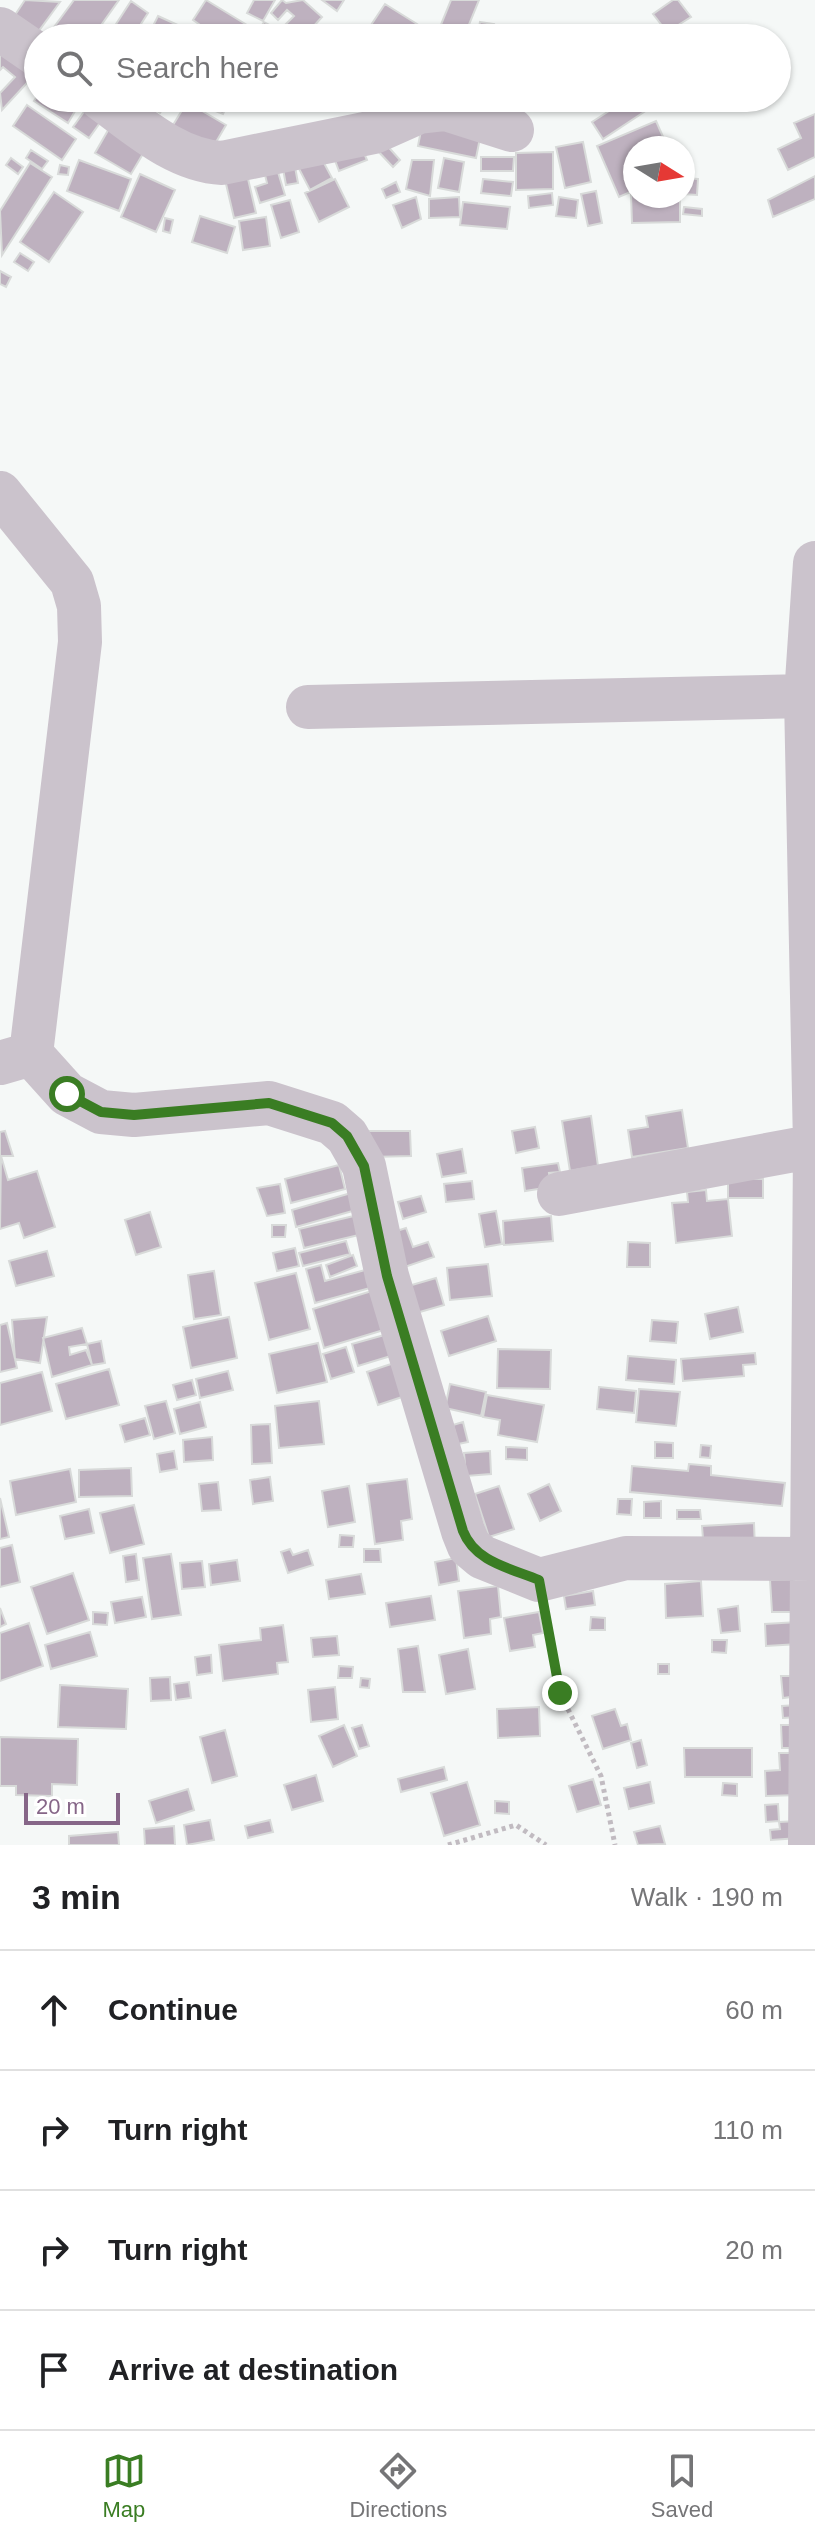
<!DOCTYPE html>
<meta charset="utf-8">
<style>
:root{--surface:#fff;--page:#f2f2f2;--text:#202124;--muted:#757577;--line:#e0e0e0;--accent:#3a7d23}
body{margin:0;font-family:Helvetica,sans-serif;background:var(--page);color:var(--text)}
.compass{position:absolute;left:623px;top:136px;width:72px;height:72px;border-radius:50%;background:var(--surface);box-shadow:0 2px 6px #0004;rotate:101deg}
.scale{position:absolute;left:24px;bottom:20px;width:96px;box-sizing:border-box;padding-left:8px;border:4px solid #866688;border-top:0;font-size:22px;line-height:28px;white-space:nowrap;color:#866688;-webkit-text-stroke:6px #fff;paint-order:stroke}
.stop{position:absolute;width:24px;height:24px;margin:-18px;border:6px solid #3a7d23;border-radius:50%;background:#fff}
.stop.end{background:#3a7d23;border-color:#fff;box-shadow:0 2px 8px #0008}
.list{margin:0;padding:0;list-style:none}
h2{display:flex;justify-content:space-between;align-items:center;height:104px;margin:0;padding:0 32px;font-size:34px}
h2 small{font-size:26px;font-weight:400;color:var(--muted)}
.list li{display:grid;grid-template-columns:52px 1fr auto;gap:24px;align-items:center;box-sizing:border-box;height:120px;padding:0 32px;border-top:2px solid var(--line)}
.list b{display:block;font-size:30px;white-space:nowrap}
.list em{font-size:26px;font-style:normal;color:var(--muted)}
.icon{flex:none;width:44px;height:44px;fill:none;stroke:currentColor;stroke-width:2;stroke-linecap:round;stroke-linejoin:round}
.map{position:relative;flex:none;width:815px;height:1845px;overflow:hidden}
.search{position:absolute;background:var(--surface);box-shadow:0 2px 6px #0004;left:24px;right:24px;top:24px;height:88px;display:flex;align-items:center;gap:20px;box-sizing:border-box;padding:0 28px;border-radius:44px;color:var(--muted);font-size:30px}
.sheet{height:584px;background:var(--surface)}
nav{display:flex;justify-content:space-around;align-items:center;box-sizing:border-box;height:112px;border-top:2px solid var(--line);background:var(--surface);font-size:22px;color:var(--muted)}
nav a{display:grid;justify-items:center;gap:4px}
nav .on{color:var(--accent)}
.map>svg:first-child{display:block}
</style>
<div class="map">
<svg width="815" height="1845" viewBox="0 0 815 1845">
<rect width="100%" height="100%" fill="#f5f8f7"/>
<path fill="#beb1bf" stroke="#d8dad9" stroke-width="2" d="M25 0 60 2 38 32 15 15Z
M74 0H119L92 38H46Z
M206 0 247 25 239 38H219L193 20Z
M254 0H275L263 21 247 13Z
M282 0 286 3 303 0 322 17 303 38 286 24 294 16 287 10 278 20 271 13Z
M322 0H344L337 11Z
M451 0H479L464 37 440 27Z
M673 0H678L691 17 667 32 653 14Z
M131 1 148 13 132 38H107Z
M385 4 417 24 408 38H372L365 34Z
M158 16 206 38H147Z
M264 22 273 27 267 38 256 35Z
M480 22 494 24 492 38H477Z
M423 26 449 38H417Z
M0 51 38 71 2 110 0 93 15 77 3 67 0 70Z
M38 95V98H76L81 101 68 123 34 101Z
M134 98H169L160 113Z
M203 98H230L223 114 200 105Z
M234 98H242L239 109 231 107Z
M492 98 512 101 507 118 488 112Z
M519 98H559L558 104Z
M629 98H639L647 110 603 139 592 122Z
M91 102 107 113 89 138 73 127Z
M187 102 226 125 209 154 170 130Z
M27 105 76 139 62 160 13 126Z
M815 114V157L788 170 778 149 801 138 794 123Z
M114 120 150 142 131 174 95 153Z
M423 120 481 133 476 158 418 146Z
M656 121 668 148H635V190L619 197 597 146Z
M383 141 400 160 393 167 375 148Z
M583 142 591 182 565 188 556 147Z
M360 144 367 160 339 171 333 155Z
M316 148 332 178 310 190 294 159Z
M31 150 48 161 42 169 26 158Z
M553 152V189L516 190V153Z
M481 157H514L513 171H481Z
M11 158 23 167 18 174 6 165Z
M444 158 464 162 459 192 438 188Z
M274 159 285 195 260 203 255 187 267 183 265 175Z
M79 160 131 179 119 211 67 191Z
M412 160H434L430 196 406 189Z
M30 163 52 177 2 255 0 211Z
M60 165 69 167 68 175 58 174Z
M245 166 256 213 234 218 223 171Z
M295 167 298 183 286 185 283 169Z
M140 174 175 190 156 232 121 217Z
M815 176V199L773 217 768 200Z
M683 178 698 179 697 195 683 194Z
M335 179 349 207 319 222 305 193Z
M483 179 513 182 511 196 481 193Z
M396 182 400 192 386 198 382 189Z
M596 191 602 223 588 226 581 194Z
M54 192 83 212 49 262 20 242Z
M552 193 553 205 529 208 528 196Z
M631 195 656 196V201L680 200V222L632 223Z
M416 197 421 219 402 228 393 205Z
M459 197 460 217 429 218V199Z
M559 197 578 200 576 218 556 216Z
M290 200 299 232 281 238 271 205Z
M463 202 510 207 507 229 460 225Z
M684 207 702 209V216L683 214Z
M200 216 235 227 227 253 192 242Z
M266 217 270 246 243 250 239 221Z
M165 218 173 220 170 233 163 231Z
M20 253 34 262 28 271 14 262Z
M0 271 11 277 6 287 0 284Z
M682 1110 688 1148 632 1157 628 1130 648 1127 646 1116Z
M591 1116 598 1166 570 1171 562 1121Z
M535 1127 539 1148 516 1153 512 1131Z
M5 1131 13 1156H0V1132Z
M369 1131H410L411 1156 370 1157Z
M462 1149 466 1173 442 1177 437 1154Z
M1 1156 8 1180 37 1171 55 1227 24 1238 19 1223 0 1229Z
M558 1163 560 1172 549 1173 551 1187 525 1191 522 1168Z
M339 1165 345 1189 291 1203 285 1179Z
M728 1178 763 1179V1198H728Z
M472 1181 474 1199 446 1202 444 1184Z
M280 1184 285 1213 267 1216 257 1188Z
M706 1190 707 1201 728 1199 732 1236 676 1243 672 1203 688 1202 687 1192Z
M351 1193 356 1210 296 1227 292 1210Z
M421 1196 426 1212 403 1219 398 1202Z
M496 1211 502 1244 485 1247 479 1214Z
M150 1212 161 1247 136 1255 125 1220Z
M358 1215 363 1234 304 1248 299 1229Z
M551 1216 553 1241 504 1245 503 1221Z
M272 1225H286L285 1237H272Z
M406 1228 413 1247 428 1242 434 1257 396 1270 384 1235Z
M346 1241 350 1254 303 1266 299 1253Z
M628 1242 650 1243V1267H627Z
M295 1248 299 1266 277 1271 273 1253Z
M47 1251 54 1276 16 1286 9 1261Z
M353 1255 357 1266 330 1277 326 1265Z
M488 1264 492 1296 450 1300 447 1268Z
M321 1265 325 1281 376 1267 381 1285 315 1303 306 1269Z
M214 1271 221 1315 194 1319 188 1275Z
M296 1273 310 1329 269 1340 255 1283Z
M436 1278 444 1305 406 1316 398 1289Z
M375 1290 387 1329 324 1348 313 1309Z
M738 1307 743 1332 710 1339 705 1314Z
M488 1316 496 1341 449 1356 441 1331Z
M47 1317 40 1363 15 1359 12 1320Z
M229 1317 237 1358 191 1368 183 1327Z
M652 1320 678 1322 676 1343 650 1341Z
M7 1323 17 1368 0 1372V1325Z
M82 1328 87 1344 69 1347 70 1355 86 1350 92 1365 52 1377 43 1338Z
M388 1334 394 1355 358 1366 352 1344Z
M101 1341 105 1363 92 1365 87 1344Z
M318 1343 327 1382 277 1393 269 1354Z
M346 1347 354 1372 331 1379 323 1354Z
M498 1349 551 1350 550 1389 497 1388Z
M755 1353 756 1364 743 1365 744 1376 683 1381 681 1359Z
M628 1356 676 1360 674 1384 626 1380Z
M394 1363 405 1396 378 1405 367 1372Z
M109 1369 119 1405 66 1419 56 1384Z
M228 1371 233 1390 200 1398 196 1379Z
M42 1372 52 1411 0 1425V1383Z
M192 1380 196 1395 177 1400 173 1385Z
M450 1384 486 1392 481 1416 445 1408Z
M599 1387 636 1391 634 1413 597 1409Z
M639 1389 680 1392 676 1426 636 1422Z
M487 1395 544 1405 537 1442 498 1435 500 1420 483 1417Z
M166 1401 175 1433 154 1439 145 1406Z
M319 1401 324 1444 279 1448 275 1406Z
M200 1402 206 1427 180 1434 174 1409Z
M145 1418 150 1435 125 1442 120 1425Z
M463 1422 468 1442 458 1444 453 1425Z
M270 1424 272 1463 252 1464 251 1425Z
M212 1437 213 1460 184 1462 183 1440Z
M655 1442 673 1443V1458H655Z
M701 1445 711 1446 710 1458 700 1457Z
M506 1447 527 1448V1460L506 1459Z
M174 1451 177 1469 160 1472 157 1454Z
M490 1451 491 1474 466 1476 464 1453Z
M689 1464 711 1466V1475L785 1483 782 1506 630 1492 632 1466 688 1471Z
M131 1468 132 1496 79 1497V1470Z
M70 1469 76 1502 16 1515 10 1481Z
M270 1477 273 1501 253 1504 250 1480Z
M407 1479 412 1519 401 1521 403 1540 375 1544 367 1484Z
M218 1482 221 1510 202 1511 199 1484Z
M549 1484 561 1511 540 1521 528 1494Z
M349 1486 355 1522 328 1527 322 1491Z
M499 1486 514 1529 489 1537 475 1494Z
M0 1498 9 1537 0 1539Z
M618 1499H632L631 1515 617 1514Z
M661 1501V1518H644V1502Z
M134 1505 144 1544 110 1553 100 1513Z
M89 1509 94 1533 65 1539 60 1516Z
M677 1510H700L701 1519H677Z
M754 1523 755 1549 704 1552 702 1526Z
M340 1535 354 1536 353 1547H339Z
M12 1545 20 1582 0 1587V1548Z
M290 1549 293 1555 308 1550 313 1565 288 1573 281 1552Z
M364 1549H380L381 1562H364Z
M136 1554 139 1580 126 1582 123 1556Z
M171 1554 181 1615 152 1619 143 1558Z
M456 1558 459 1581 439 1585 435 1562Z
M237 1560 240 1581 211 1585 209 1564Z
M202 1561 205 1587 182 1589 180 1563Z
M73 1573 89 1620 47 1634 31 1587Z
M361 1574 365 1594 329 1599 326 1580Z
M794 1579 795 1612H772L770 1580Z
M701 1581 703 1616 666 1618 665 1584Z
M498 1586 501 1617 490 1619 491 1634 464 1638 458 1591Z
M593 1591 595 1605 566 1609 564 1596Z
M431 1596 435 1620 390 1627 386 1603Z
M142 1597 146 1617 115 1623 111 1602Z
M738 1606 740 1631 721 1633 718 1609Z
M0 1608 6 1624 0 1627Z
M93 1612 108 1613 107 1625 93 1624Z
M539 1612 543 1633 533 1635 535 1647 510 1651 504 1618Z
M591 1617 605 1618V1630H590Z
M798 1622 799 1644 766 1646 765 1624Z
M29 1623 43 1666 0 1681V1633Z
M283 1625 288 1662 277 1663 278 1674 223 1681 219 1645 261 1640 260 1628Z
M90 1632 97 1656 51 1669 45 1645Z
M337 1636 339 1655 313 1657 311 1638Z
M712 1640H727L726 1653 712 1652Z
M418 1646 425 1692H403L398 1649Z
M468 1649 475 1689 446 1694 439 1655Z
M211 1655 212 1673 197 1675 195 1657Z
M658 1664H669V1674H658Z
M339 1666 353 1667 352 1678H338Z
M781 1676H798V1696L783 1698Z
M170 1677 171 1700 151 1701 150 1678Z
M361 1678 370 1679 369 1688 360 1687Z
M189 1682 191 1698 176 1700 174 1684Z
M60 1685 128 1689 126 1729 58 1727Z
M335 1687 338 1719 311 1722 308 1690Z
M797 1705 798 1717 783 1718 782 1706Z
M539 1707 540 1736 498 1738 497 1709Z
M615 1709 621 1726 627 1724 631 1740 603 1749 592 1716Z
M344 1725 357 1756 333 1767 319 1736Z
M362 1725 369 1746 359 1749 352 1728Z
M781 1725H798L800 1748H782Z
M225 1730 237 1776 212 1783 200 1737Z
M0 1737 78 1739 77 1785 52 1784V1796L16 1795V1786H0Z
M641 1740 647 1765 637 1768 631 1743Z
M684 1748H752V1777H685Z
M779 1753H798L800 1795 766 1796 765 1771 780 1770Z
M444 1767 447 1780 401 1792 398 1779Z
M316 1775 323 1801 292 1810 284 1785Z
M593 1779 601 1805 577 1812 569 1786Z
M467 1782 480 1825 444 1836 431 1793Z
M650 1782 654 1803 629 1809 624 1788Z
M723 1783 737 1784V1796L722 1795Z
M188 1789 194 1810 156 1823 149 1801Z
M495 1801 509 1802V1814L495 1813Z
M778 1804 779 1821 766 1822 765 1805Z
M210 1820 214 1840 187 1845 184 1825Z
M270 1820 273 1832 248 1838 245 1826Z
M798 1821 799 1838 771 1840 770 1830 780 1829 779 1822Z
M174 1826 175 1845H145L144 1829Z
M660 1826 665 1844 638 1845 634 1832Z
M118 1832 119 1845H69V1836Z"/>
<g fill="none" stroke-linecap="round" stroke-linejoin="round">
<path stroke="#c1bbc1" stroke-width="5" stroke-dasharray="4 4" stroke-linecap="butt" d="M546 1616 560 1693 601 1776 615 1845
M448 1845 516 1825 546 1845"/>
<path stroke="#cbc3cc" stroke-width="44" d="M0 29 38 55
M100 98C136 124 176 161 222 163L374 132 419 112 446 109 512 130
M0 493 72 582 79 606 80 642 31 1054
M308 707 806 696
M0 1063 31 1054 67 1094 101 1112 134 1115 269 1103 332 1123 347 1136 364 1166 387 1276 463 1531 469 1546 482 1557 539 1580 626 1558 815 1559
M559 1194 815 1146
M810 1845 815 1146 806 696 815 563"/>
</g>
<g fill="none" stroke-linecap="round" stroke-linejoin="round">
<path stroke="#3a7d23" stroke-width="10" d="M67 1094 101 1112 134 1115 269 1103 332 1123 347 1136 364 1166 387 1276 463 1531C475 1562 510 1568 539 1580L560 1693"/>
</g>
</svg>
<svg class="compass" viewBox="-18 -18 36 36"><path d="M0-13l5 13h-10z" fill="#e53935"/><path d="M0 13l5-13h-10z" fill="#757577"/></svg>
<div class="scale">20 m</div>
<div class="stop" style="left:67px;top:1094px"></div>
<div class="stop end" style="left:560px;top:1693px"></div>
<div class="search"><svg class="icon" aria-label="search" viewBox="0 0 24 24"><circle cx="10" cy="10" r="6"/><path d="M15 15l6 6"/></svg>Search here</div>
</div>
<section class="sheet">
<h2>3 min<small>Walk · 190 m</small></h2>
<ul class="list">
<li><svg class="icon" aria-label="ahead" viewBox="0 0 24 24"><path d="M12 20V5M6 11l6-6 6 6"/></svg><div><b>Continue</b></div><em>60 m</em></li>
<li><svg class="icon" aria-label="right" viewBox="0 0 24 24"><path d="M7 20v-9h11M14 6l5 5-5 5"/></svg><div><b>Turn right</b></div><em>110 m</em></li>
<li><svg class="icon" aria-label="right" viewBox="0 0 24 24"><path d="M7 20v-9h11M14 6l5 5-5 5"/></svg><div><b>Turn right</b></div><em>20 m</em></li>
<li><svg class="icon" aria-label="arrive" viewBox="0 0 24 24"><path d="M6 21V4h12l-3 4 3 4H6"/></svg><div><b>Arrive at destination</b></div></li>
</ul>
</section>
<nav>
<a class="on"><svg class="icon" aria-label="map" viewBox="0 0 24 24"><path d="M3 6l6-2 6 2 6-2v14l-6 2-6-2-6 2zM9 4v14M15 6v14"/></svg>Map</a>
<a><svg class="icon" aria-label="directions" viewBox="0 0 24 24"><path d="M12 3l9 9-9 9-9-9zM9 14v-3h6M13 9l2 2-2 2"/></svg>Directions</a>
<a><svg class="icon" aria-label="saved" viewBox="0 0 24 24"><path d="M7 4h10v16l-5-4-5 4z"/></svg>Saved</a>
</nav>
